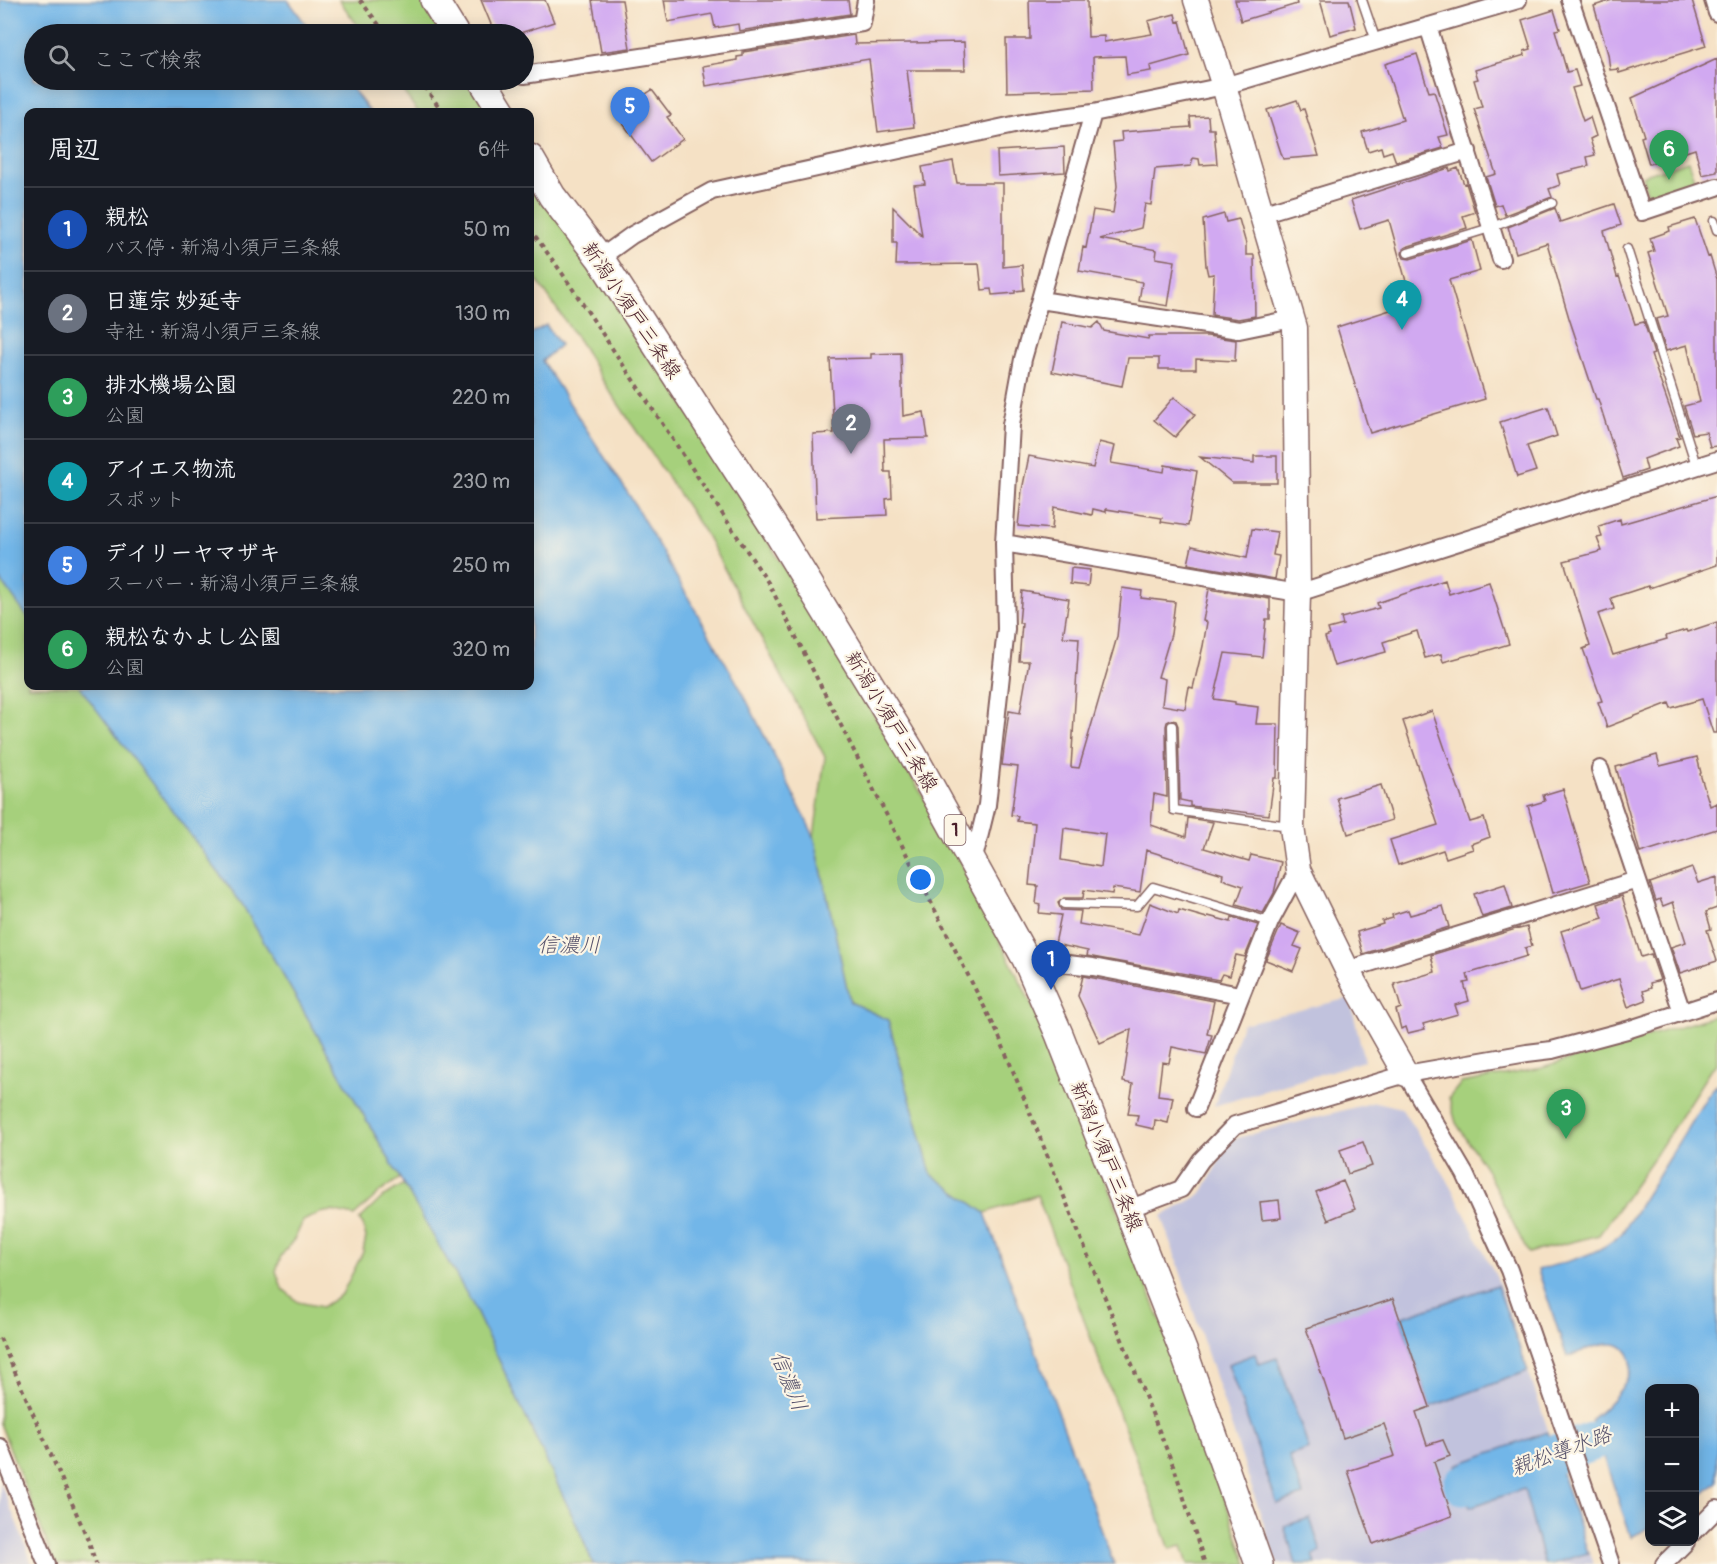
<!DOCTYPE html>
<html lang="ja">
<meta charset="utf-8">
<style>
:root{--surface:#171b24;--page:#242831;--text:#f1f3f6;--muted:#9ea1a6;--line:#363941;--accent:#7c3aed}
body{margin:0;font-family:Pangolin,"Klee One",sans-serif;background:var(--page);color:var(--text)}
.controls{position:absolute;right:18px;bottom:18px;display:grid;overflow:hidden;border-radius:12px;box-shadow:0 3px 15px #0003}
.controls button{width:54px;height:54px;display:grid;place-items:center;padding:0;border:0;border-bottom:2px solid var(--line);background:var(--surface);color:var(--text);font:30px sans-serif}
.you{position:absolute;left:921px;top:880px;width:21px;height:21px;margin:-15px;border:4px solid #fff;border-radius:50%;background:#1a73e8;box-shadow:0 0 0 9px #1a73e833}
.badge{display:grid;place-items:center;width:39px;height:39px;border-radius:50%;background:var(--accent);color:#fff;font-size:20px;font-weight:700}
.pin{position:absolute;translate:-50% -50px;filter:drop-shadow(0 2px 3px #0008)}
.pin::after{content:'';position:absolute;top:32px;width:21px;height:18px;background:inherit;clip-path:polygon(0 0,100% 0,50% 100%)}
.list{margin:0;padding:0;list-style:none}
h2{display:flex;justify-content:space-between;align-items:center;height:78px;margin:0;padding:0 24px;font-size:26px}
h2 small{font-size:20px;font-weight:400;color:var(--muted)}
.list li{display:grid;grid-template-columns:39px 1fr auto;gap:18px;align-items:center;box-sizing:border-box;height:84px;padding:0 24px;border-top:2px solid var(--line)}
.list b{display:block;font-size:22px;white-space:nowrap}
.list p{margin:0;font-size:20px;white-space:nowrap;color:var(--muted)}
.list em{font-size:20px;font-style:normal;color:var(--muted)}
.icon{flex:none;width:33px;height:33px;fill:none;stroke:currentColor;stroke-width:2;stroke-linecap:round;stroke-linejoin:round}
.map{position:relative;flex:none;width:1717px;height:1564px;overflow:hidden}
.search{position:absolute;background:var(--surface);box-shadow:0 3px 15px #0003;left:24px;top:24px;width:510px;height:66px;display:flex;align-items:center;gap:15px;box-sizing:border-box;padding:0 21px;border-radius:33px;color:var(--muted);font-size:22px}
.panel{position:absolute;background:var(--surface);box-shadow:0 3px 15px #0003;left:24px;top:108px;width:510px;height:582px;border-radius:12px}
.map>svg:first-child{display:block}
</style>
<div class="map">
<svg width="1717" height="1564" viewBox="0 0 1717 1564">
<rect width="100%" height="100%" fill="#fcf5e5"/>
<filter id="ink" filterUnits="userSpaceOnUse"><feTurbulence type="fractalNoise" baseFrequency=".0167" numOctaves="2"/><feDisplacementMap in="SourceGraphic" scale="12" xChannelSelector="R" yChannelSelector="G"/><feConvolveMatrix kernelMatrix="1 2 1 2 8 2 1 2 1" color-interpolation-filters="sRGB"/></filter>
<filter id="wash" filterUnits="userSpaceOnUse"><feTurbulence type="fractalNoise" baseFrequency=".008" numOctaves="4" result="noise"/><feDisplacementMap in="SourceGraphic" scale="24" xChannelSelector="R" yChannelSelector="G"/><feGaussianBlur stdDeviation="1.35" result="paint"/><feColorMatrix in="noise" values="0 0 0 0 0 0 0 0 0 0 0 0 0 0 0 0 0 1.4 0 .05"/><feComposite in="paint" operator="in"/></filter>
<g filter="url(#wash)">
<rect width="100%" height="100%" fill="#f5e1c5"/>
<path fill="#c1c2dd" d="M1350 998 1364 1061 1214 1106 1242 1024Z
M1375 1102 1401 1108 1447 1179 1497 1278 1593 1564H1277L1162 1216 1202 1194 1230 1140Z
M0 1482 26 1546 32 1564H0Z"/>
<path fill="#a6d07c" stroke="#787854" stroke-width="1.5" d="M339 0H424L446 34H364Z
M395 80H475L496 112H418Z
M1688 161 1696 185 1649 199 1642 176Z
M530 164 692 417 947 835 1055 1051 1184 1381 1247 1564H1188L1182 1546 1170 1549 1037 1195 985 1213 931 1174 888 1020 850 1002 814 836 825 757 705 533 601 378 583 347 530 270Z
M0 577 28 615V686H81L242 904 400 1178 379 1193 354 1216 332 1211 319 1213 303 1221 295 1238 281 1256 276 1271 282 1288 298 1302 322 1307 342 1294 363 1252 366 1237 363 1225 359 1220 383 1197 404 1184 472 1303 581 1534 593 1564H55L0 1423Z
M1717 1015V1064L1709 1072 1655 1156 1599 1235 1528 1253 1485 1167 1456 1123 1449 1098 1461 1083 1542 1068Z"/>
<path fill="#72b6e8" stroke="#5e6a8a" stroke-width="1.5" d="M0 0H288L313 34H34V80H346L370 112H28V618L0 579Z
M546 325 560 345 542 361 631 498 743 693 814 836 850 1002 888 1020 931 1174 985 1213 1114 1564H593L581 1534 472 1303 242 904 79 686H530V334Z
M1717 1084V1482L1695 1501 1694 1388H1650L1649 1528 1631 1537 1591 1419C1606 1409 1643 1372 1627 1352 1624 1347 1618 1344 1612 1344 1597 1344 1580 1352 1567 1357L1538 1270C1568 1261 1600 1255 1622 1233L1708 1095Z
M1497 1285 1528 1371 1430 1407 1400 1318Z
M1255 1354 1259 1364 1277 1358 1309 1449 1289 1456 1303 1495 1277 1504 1228 1364Z
M1548 1432 1588 1553 1551 1564H1544L1524 1489 1470 1507 1456 1465Z
M1310 1518 1321 1552 1313 1555 1316 1564H1296L1284 1526Z"/>
<g fill="none" stroke-linecap="round" stroke-linejoin="round">
<path stroke="#72b6e8" stroke-width="39" d="M1463 1485 1616 1434 1650 1400"/>
</g>
<g id="blocks">
<path fill="#d1a9f1" fill-rule="evenodd" d="M481 0H545L554 22 517 34H495Z
M592 0H622L630 48 601 52Z
M664 0H848L850 14 739 31 738 24 715 28 712 14 668 22Z
M1029 0H1087L1088 37 1104 36V42L1152 34 1148 21 1175 14 1177 22 1180 21 1189 55 1150 66 1151 71 1127 75 1125 56 1093 57 1094 89 1007 92 1006 39H1030Z
M1235 0H1296L1297 4 1241 21Z
M1320 0H1349L1356 28 1330 35Z
M1612 0H1692L1706 46 1619 73 1618 69 1610 70 1608 54 1594 6Z
M1554 10 1560 29 1555 30 1567 72 1575 70 1580 86 1572 88 1583 121 1590 117 1596 136 1590 139 1595 155 1587 157 1589 166 1557 174 1560 185 1549 189 1552 197 1505 215 1501 204 1495 206 1486 177 1496 174 1474 109 1482 107 1474 80 1478 79 1475 70 1525 55 1524 51 1531 49 1522 20Z
M854 35 855 44 964 42 965 70H907L914 127 878 132 869 59 706 86 703 66 737 60V57L743 56V52Z
M1417 54 1429 92 1434 91 1448 135 1439 137 1443 148 1396 162 1392 151 1383 154 1381 147 1368 151 1362 132 1403 120 1385 64Z
M1717 59V172L1702 175 1695 149 1649 164 1641 137 1644 136 1632 98Z
M652 90 671 115 667 117 683 139 651 162 616 114Z
M1297 100 1301 110 1304 109 1319 156 1283 159 1267 110Z
M1208 116 1209 129H1214L1217 164 1200 165 1199 159 1193 158 1191 166 1155 169 1151 205 1145 204 1141 228 1100 239 1157 250 1156 258 1175 261 1168 306 1139 301 1142 282 1079 271 1083 247 1086 248 1093 210 1113 213 1117 186 1113 142 1122 141 1121 132 1191 127 1190 117Z
M1064 147 1065 172 998 176 997 151Z
M953 161 957 183H1003V267L1022 265 1024 290 1015 291V293L992 295 991 289 982 290 979 264 896 265 897 243H893V207L922 236 914 185 925 184 922 167Z
M1449 168 1450 171 1458 168 1464 184 1466 183 1475 212 1463 216 1467 228 1406 247 1403 249 1402 254 1404 258 1410 259 1472 240 1480 271 1449 280 1485 399 1370 433 1337 327 1412 303 1389 220 1360 229 1351 200Z
M1614 204 1621 225 1604 231 1617 277 1619 276 1635 324 1644 322 1654 354 1651 355 1680 437 1676 438 1679 446 1644 459 1647 470 1623 478 1598 399H1596L1569 318 1547 243 1516 253 1508 227 1555 208 1560 222Z
M1224 214 1226 222 1239 219 1246 244V255H1254L1255 316 1238 319 1212 315 1214 274 1208 275 1206 266 1203 220Z
M1695 219 1708 257 1710 256 1717 279V446L1710 447 1706 432 1693 434 1684 406 1700 402 1687 345 1666 351 1656 319 1668 316 1648 253 1654 251 1650 238 1670 231 1669 227Z
M1062 322 1092 328 1099 322 1104 331 1148 339 1149 336H1207L1236 340 1235 361 1196 359V369H1159V358H1128L1122 386 1052 372Z
M901 353 903 416 924 412 928 438 884 439 885 472H891L892 498 886 499 887 515 816 518 813 434 834 433 830 359 871 358V354Z
M1174 397 1195 414 1175 437 1154 420Z
M1548 407 1557 436 1527 446 1536 471 1517 477 1500 422Z
M1099 442 1115 446 1111 463 1164 472 1165 465 1197 471 1188 526 1161 522 1162 518 1106 509V512L1093 509 1092 515 1054 507 1052 529 1018 526 1022 490 1029 456 1093 468Z
M1254 456H1277V483H1232L1200 457 1254 463Z
M1717 496V565L1649 588 1648 586 1611 598 1614 609 1598 614 1613 655 1667 639 1666 636 1686 630 1687 632 1717 622V733H1713L1702 699 1671 708 1669 703 1607 727 1598 702 1602 701 1583 649 1590 646 1564 561 1602 551 1597 538 1602 537 1599 526 1620 519 1621 524Z
M1252 529 1277 532 1273 555 1279 556 1275 579 1188 564 1192 546 1247 558Z
M1071 568 1090 570 1088 586 1070 584Z
M1445 580 1449 594 1489 582 1509 644 1473 655 1472 654 1443 662 1441 654 1425 658 1417 631 1383 642 1386 652 1334 666 1325 637 1330 635 1328 629 1343 625 1341 618 1379 608 1377 603Z
M1122 588 1142 591 1141 598 1175 602 1171 634 1158 677 1165 679 1162 705 1185 709 1189 687 1193 688 1203 646 1207 622 1203 621 1209 589 1270 599V619H1266L1262 657 1225 653 1214 699 1235 702V704L1258 707 1256 724H1278L1277 778H1274L1269 815 1190 806V802L1180 800 1178 726 1176 721 1171 720 1167 722 1166 726 1167 797 1154 794 1151 825 1186 837 1188 818 1213 822 1204 848 1249 861 1251 855 1281 862 1274 893 1263 913 1236 905 1243 886 1222 879 1223 874 1146 850 1140 892 1113 888 1112 894 1084 890 1083 898H1064L1058 903 1061 910 1081 911 1079 924 1139 935 1150 903 1178 914 1179 910 1207 918 1208 916 1231 922 1232 917 1258 925 1245 957 1236 955 1230 976 1222 974 1219 980 1087 956 1088 951 1055 944 1061 915 1039 913 1040 905 1036 904 1038 886 1029 885 1035 823 1017 821 1018 816 1011 815 1018 767 1002 765 1009 711 1020 713 1029 661H1019L1022 623H1019L1022 591 1069 599 1063 637 1079 638 1071 767 1079 768 1117 637ZM1064 828 1105 834 1101 867 1061 860Z
M1432 711 1470 822 1484 818 1490 837 1471 844 1473 849 1446 858 1443 850 1398 865 1390 840 1438 825 1403 721Z
M1657 755 1660 766 1697 757 1701 773 1700 774 1710 806 1717 803V829L1640 853 1616 767Z
M1381 785 1392 820 1348 834 1337 798Z
M1563 789 1590 882 1553 893 1528 806 1545 801 1543 795Z
M1692 868 1698 883 1717 877V908L1706 912 1711 929 1707 930 1717 961 1680 973 1671 947 1686 942 1673 902 1663 906 1660 899 1656 901 1650 883Z
M1505 884 1512 908 1482 917 1474 894Z
M1622 896 1641 957 1651 954 1660 980 1650 983 1651 988 1643 991 1646 1000 1628 1007 1619 979 1580 991 1561 931 1603 918 1598 904Z
M1443 906 1449 927 1363 954 1357 932 1383 924 1382 921 1393 918 1392 915 1408 910 1410 915Z
M1281 925 1300 933 1294 946 1302 949 1293 971 1266 960Z
M1527 927 1532 946 1525 948 1527 956 1467 974 1469 982 1464 983 1469 1001 1455 1005 1458 1014 1423 1024 1425 1029 1408 1033 1406 1027 1401 1029 1396 1010 1401 1008 1394 984 1435 972 1431 955 1519 928V929Z
M1083 976 1214 1001 1207 1034 1212 1035 1206 1054 1172 1047 1169 1063 1162 1062 1158 1095 1173 1097 1168 1123 1155 1120 1154 1129 1136 1125 1138 1115 1128 1114 1133 1084 1123 1082 1131 1029 1100 1043 1078 996Z
M1363 1142 1372 1166 1348 1174 1340 1150Z
M1343 1181 1355 1209 1328 1220 1316 1192Z
M1279 1200 1281 1218 1262 1220 1260 1202Z
M1393 1299 1430 1407 1416 1412 1427 1445 1443 1440 1450 1456 1434 1462 1452 1516 1373 1544 1348 1471 1395 1456 1384 1424 1343 1438 1306 1328Z"/>
</g>
</g>
<g filter="url(#ink)">
<use href="#blocks" fill-opacity="0" stroke="#866361" stroke-width="1.5"/>
<g fill="none" stroke-linecap="round" stroke-linejoin="round">
<g stroke="#866361" stroke-width="11">
<path id="lane" d="M1362 0 1376 41
M1714 221 1717 230
M1627 249 1696 465
M1408 253 1490 228 1552 203
M1172 726 1174 810 1289 826
M1064 904 1137 906 1153 887 1270 922"/>
</g>
<g stroke="#866361" stroke-width="20">
<path id="street" d="M1570 0 1642 212 1717 187
M1713 0 1717 13
M1428 26 1501 259
M524 75 862 23 866 0
M1261 214 1468 151
M600 258 632 235 712 191 1027 122 1093 113 1224 86 1518 0
M1040 300 1239 330 1292 319
M1004 543 1298 593 1717 460
M1600 769 1682 1012
M973 862 987 805 1006 629 1004 543 1011 425 1023 359 1093 113
M1026 959 1093 967 1240 995
M1347 970 1637 880
M1406 1074 1465 1174 1509 1270 1611 1564
M1196 1108 1270 922 1298 870
M1128 1209 1181 1189 1201 1160 1235 1125 1406 1074 1527 1053 1552 1050 1627 1030 1717 1001
M0 1447 47 1564
M1694 1532 1717 1509
M1664 1564 1686 1542"/>
</g>
<g stroke="#866361" stroke-width="27">
<path id="secondary" d="M1196 0 1224 86 1295 328 1298 593 1292 827 1298 870 1347 970 1406 1074"/>
</g>
<g stroke="#866361" stroke-width="30">
<path id="primary" d="M434 0 455 34
M482 80 502 112
M530 158 552 196 600 258 779 535 912 753 1026 959 1059 1034 1186 1358 1259 1564"/>
</g>
<path stroke="#866361" stroke-width="4" stroke-dasharray="4.5 4.5" stroke-linecap="butt" d="M360 0 386 34
M419 80 443 112
M530 229 562 273 769 584 998 1034 1175 1470 1205 1564
M0 1338 89 1542 96 1564"/>
<use href="#lane" stroke="#fff" stroke-width="8"/>
<use href="#street" stroke="#fff" stroke-width="16"/>
<use href="#secondary" stroke="#fff" stroke-width="24"/>
<use href="#primary" stroke="#fff" stroke-width="27"/>
</g>
</g>
<g text-anchor="middle" stroke-width="4.5" stroke-linejoin="round" paint-order="stroke">
<rect fill="#fcf5e5" stroke="#7f5f63" stroke-width="1.5" x="944.5" y="815" width="21" height="30" rx="4.5"/>
<g font-size="18" font-weight="bold" fill="#4a1f2b">
<text x="955" y="836">1</text>
</g>
<g font-size="20" fill="#4a1f2b" stroke="#fcf5e5">
<text transform="translate(632 310) rotate(56)" y="7">新潟小須戸三条線</text>
<text transform="translate(892 721) rotate(59)" y="7">新潟小須戸三条線</text>
<text transform="translate(1107 1156) rotate(68)" y="7">新潟小須戸三条線</text>
</g>
<g font-size="21" font-style="italic" fill="#58546d" stroke="#fcf5e5">
<text x="569" y="952">信濃川</text>
<text transform="translate(789 1381) rotate(68)" y="7">信濃川</text>
<text transform="translate(1561 1451) rotate(-20)" y="7">親松導水路</text>
</g>
</g>
</svg>
<div class="controls">
<button>+</button>
<button>−</button>
<button><svg class="icon" aria-label="layers" viewBox="0 0 24 24"><path d="M12 4l9 5-9 5-9-5zM3 14l9 5 9-5"/></svg></button>
</div>
<div class="you"></div>
<div class="pin badge" style="left:1051px;top:990px;background:#1a4fb4">1</div>
<div class="pin badge" style="left:851px;top:454px;background:#6b7280">2</div>
<div class="pin badge" style="left:1566px;top:1139px;background:#2e9e5b">3</div>
<div class="pin badge" style="left:1402px;top:330px;background:#0f9aa8">4</div>
<div class="pin badge" style="left:630px;top:137px;background:#3f7fe0">5</div>
<div class="pin badge" style="left:1669px;top:180px;background:#2e9e5b">6</div>
<div class="search"><svg class="icon" aria-label="search" viewBox="0 0 24 24"><circle cx="10" cy="10" r="6"/><path d="M15 15l6 6"/></svg>ここで検索</div>
<section class="panel">
<h2>周辺<small>6件</small></h2>
<ul class="list">
<li><span class="badge" style="background:#1a4fb4">1</span><div><b>親松</b><p>バス停 · 新潟小須戸三条線</p></div><em>50 m</em></li>
<li><span class="badge" style="background:#6b7280">2</span><div><b>日蓮宗 妙延寺</b><p>寺社 · 新潟小須戸三条線</p></div><em>130 m</em></li>
<li><span class="badge" style="background:#2e9e5b">3</span><div><b>排水機場公園</b><p>公園</p></div><em>220 m</em></li>
<li><span class="badge" style="background:#0f9aa8">4</span><div><b>アイエス物流</b><p>スポット</p></div><em>230 m</em></li>
<li><span class="badge" style="background:#3f7fe0">5</span><div><b>デイリーヤマザキ</b><p>スーパー · 新潟小須戸三条線</p></div><em>250 m</em></li>
<li><span class="badge" style="background:#2e9e5b">6</span><div><b>親松なかよし公園</b><p>公園</p></div><em>320 m</em></li>
</ul>
</section>
</div>
